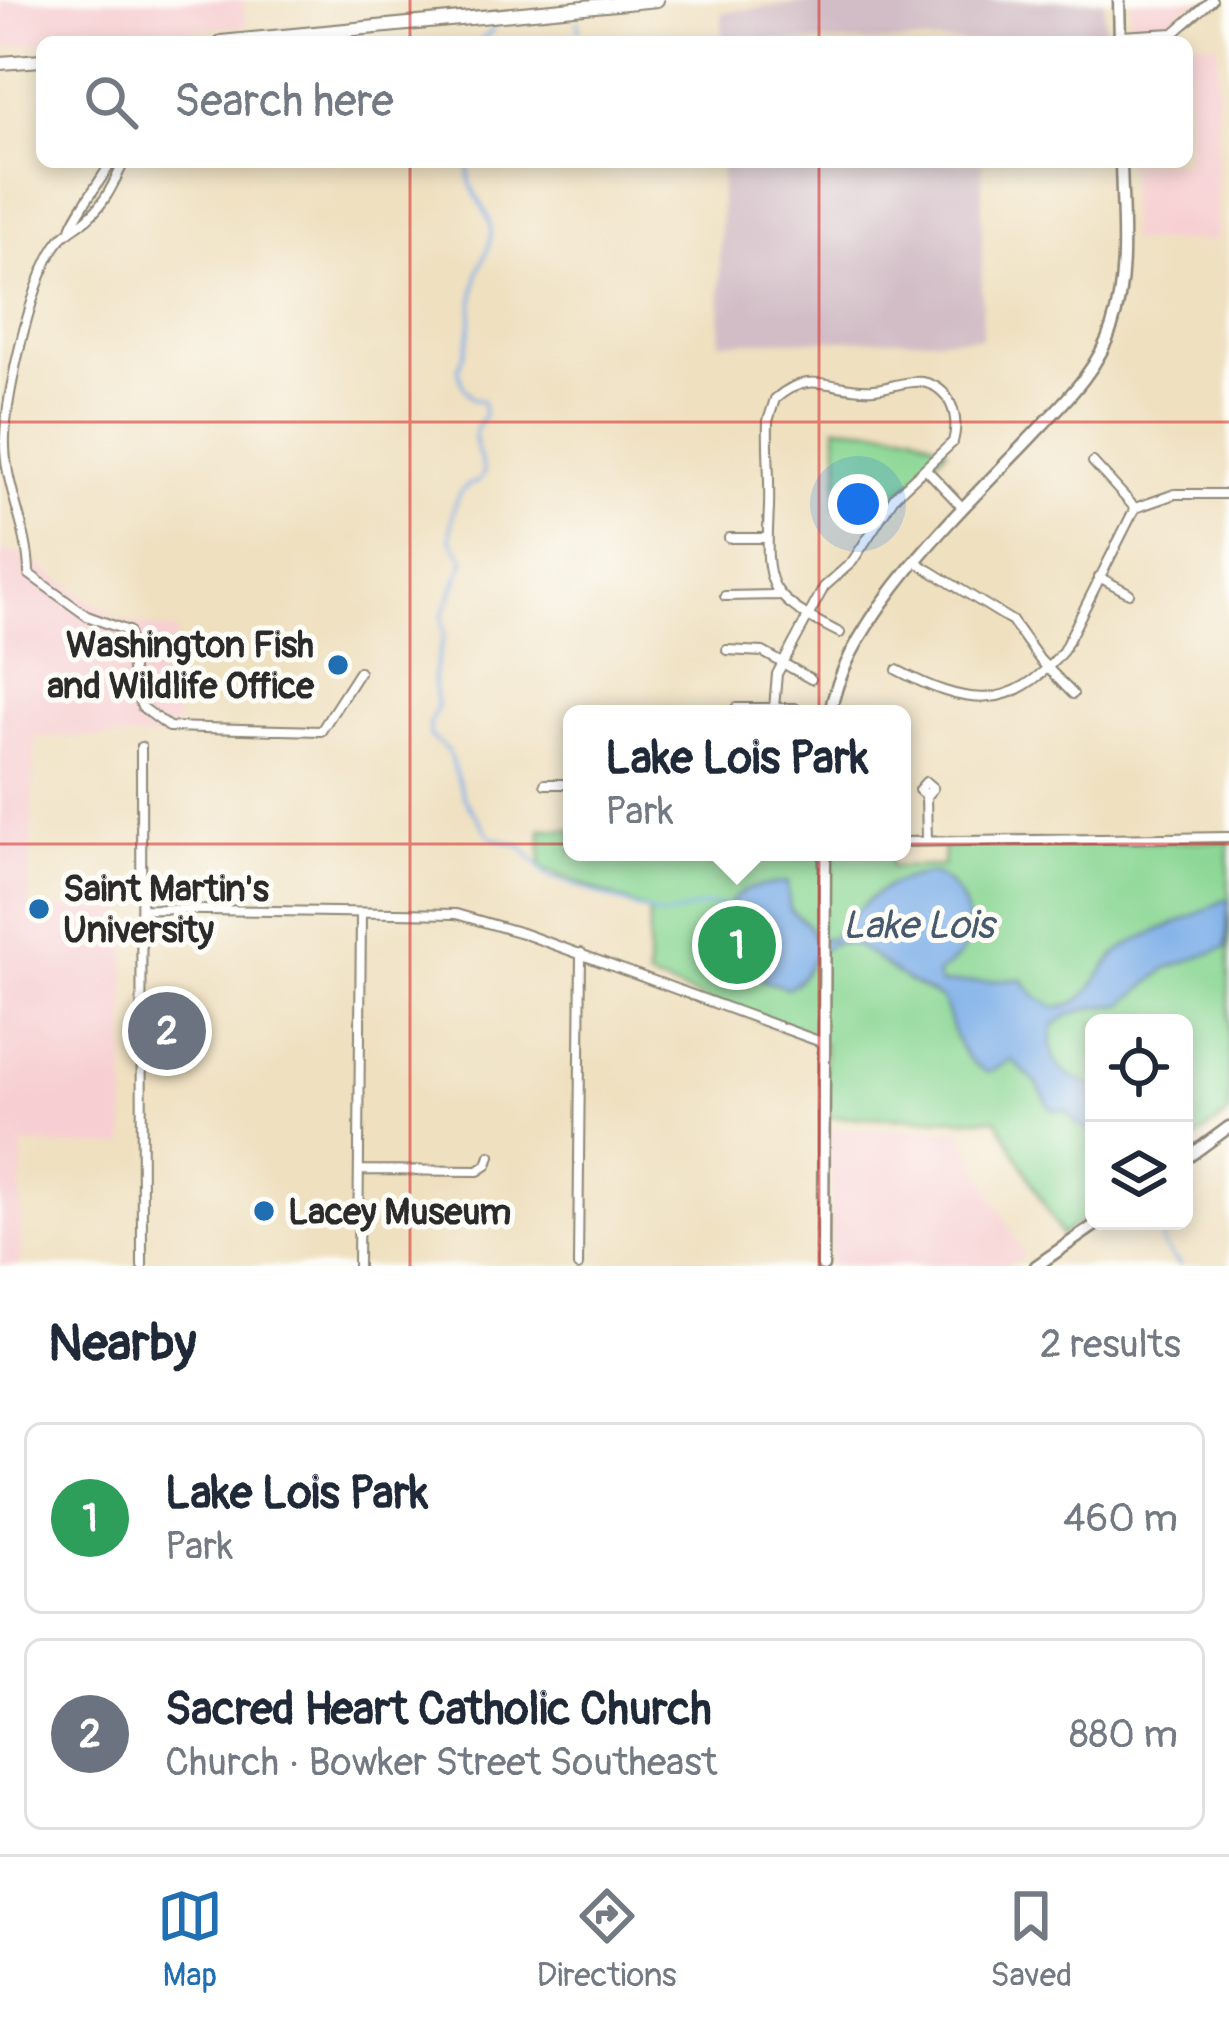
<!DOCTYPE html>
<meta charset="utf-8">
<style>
:root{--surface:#fff;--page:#f2f2f3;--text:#1f2937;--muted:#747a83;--line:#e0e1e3;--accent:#1f6fb2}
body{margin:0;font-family:Pangolin,sans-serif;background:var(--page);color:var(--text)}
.controls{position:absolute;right:36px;bottom:36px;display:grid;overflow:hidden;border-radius:18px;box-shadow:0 6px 18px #0003}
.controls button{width:108px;height:108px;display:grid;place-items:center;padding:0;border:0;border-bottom:3px solid var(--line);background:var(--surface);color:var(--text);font:60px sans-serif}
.you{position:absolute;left:858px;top:504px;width:42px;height:42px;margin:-30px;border:9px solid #fff;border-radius:50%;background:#1a73e8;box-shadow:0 0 0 18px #1a73e833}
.badge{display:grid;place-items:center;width:78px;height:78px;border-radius:50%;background:var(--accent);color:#fff;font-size:39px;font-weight:700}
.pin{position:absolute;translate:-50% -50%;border:6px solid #fff;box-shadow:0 3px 12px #0006}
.popup{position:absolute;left:563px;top:705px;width:348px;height:156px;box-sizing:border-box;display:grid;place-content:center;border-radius:18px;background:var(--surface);filter:drop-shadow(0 3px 9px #0005);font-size:39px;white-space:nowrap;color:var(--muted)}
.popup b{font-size:45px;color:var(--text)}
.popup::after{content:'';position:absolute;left:50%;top:100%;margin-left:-24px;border:24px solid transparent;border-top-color:var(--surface)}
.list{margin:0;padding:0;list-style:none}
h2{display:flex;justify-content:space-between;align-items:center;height:156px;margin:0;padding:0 48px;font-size:51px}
h2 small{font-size:39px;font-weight:400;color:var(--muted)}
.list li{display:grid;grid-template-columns:78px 1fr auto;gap:36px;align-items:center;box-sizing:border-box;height:192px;margin:0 24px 24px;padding:0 24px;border:3px solid var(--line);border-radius:18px}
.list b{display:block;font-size:45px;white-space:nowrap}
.list p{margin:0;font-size:39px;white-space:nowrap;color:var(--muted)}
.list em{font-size:39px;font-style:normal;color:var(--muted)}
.icon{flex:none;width:66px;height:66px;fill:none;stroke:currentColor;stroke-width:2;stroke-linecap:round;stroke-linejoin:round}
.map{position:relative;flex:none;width:1229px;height:1266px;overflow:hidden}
.search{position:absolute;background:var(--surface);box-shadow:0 6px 18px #0003;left:36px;right:36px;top:36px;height:132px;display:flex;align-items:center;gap:30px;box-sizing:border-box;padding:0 42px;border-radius:18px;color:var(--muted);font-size:45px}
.sheet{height:588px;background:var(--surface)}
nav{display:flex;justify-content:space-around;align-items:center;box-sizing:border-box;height:168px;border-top:3px solid var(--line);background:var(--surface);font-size:33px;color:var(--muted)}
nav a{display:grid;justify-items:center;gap:6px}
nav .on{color:var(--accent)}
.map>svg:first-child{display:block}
</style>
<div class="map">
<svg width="1229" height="1266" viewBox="0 0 1229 1266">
<rect width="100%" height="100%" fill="#fdfcf7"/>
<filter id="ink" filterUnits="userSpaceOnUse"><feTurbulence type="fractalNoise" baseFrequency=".00833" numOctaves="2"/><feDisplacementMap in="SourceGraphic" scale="24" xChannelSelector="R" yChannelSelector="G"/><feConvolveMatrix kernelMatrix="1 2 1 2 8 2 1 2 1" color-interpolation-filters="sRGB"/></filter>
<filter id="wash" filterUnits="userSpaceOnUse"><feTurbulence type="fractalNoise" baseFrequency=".004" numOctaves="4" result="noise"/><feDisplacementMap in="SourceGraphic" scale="48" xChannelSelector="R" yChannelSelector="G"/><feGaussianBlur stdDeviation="2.7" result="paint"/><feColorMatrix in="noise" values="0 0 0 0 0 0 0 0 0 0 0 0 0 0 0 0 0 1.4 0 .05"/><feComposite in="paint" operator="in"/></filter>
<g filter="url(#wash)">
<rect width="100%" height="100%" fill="#efe0c0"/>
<path fill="#f7cfd2" d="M0 0H243L247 25 0 47Z
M1130 0H1204L1183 9 1182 41 1218 43 1217 241H1129V162H1187V42H1130Z
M0 551 23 554 123 622 176 631V738L35 737 29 907 126 910 125 1146 22 1145 20 1266H0Z
M959 1129 1024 1256 1004 1266H830V1130Z"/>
<path fill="#d2bdc6" d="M833 0H1104L1105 42H722V12Z
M721 162H982V338L720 342Z"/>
<path fill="#8bd794" stroke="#5b8160" stroke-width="3" d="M836 426 913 432 947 449 888 503 861 481 854 494 836 507 839 462Z
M541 829 572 830V852H890L891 867 943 866 944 844 1229 841V1114L1184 1147V1023H1094V1212L1061 1235 997 1119 824 1117 825 1044 648 978 649 911 541 868Z"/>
<path fill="#7caee8" stroke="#546c8a" stroke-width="3" d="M934 874C962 886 980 928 959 956 954 963 943 969 937 975L940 984 1022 979 1036 996 1054 1007C1090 1007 1095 976 1115 955 1136 934 1192 921 1224 900L1229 901 1226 948 1167 968 1123 1005 1095 1007 1069 1015 1054 1025C1044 1063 1061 1074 1094 1087V1134L1076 1123 1067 1111 1052 1110 1037 1084 1012 1060 988 1073C953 1054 955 1030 942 999 928 991 913 985 900 976 876 962 847 924 817 954 804 967 807 979 787 988L764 981 752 961 746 921 729 907C736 885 767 886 787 882L790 910 808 925 814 939 832 938C864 902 885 877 934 874Z"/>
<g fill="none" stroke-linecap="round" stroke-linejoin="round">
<path stroke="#7caee8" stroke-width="3" d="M578 20 579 30
M479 42 493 30
M469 162C468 197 482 196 490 223 495 244 481 258 477 277 470 309 474 339 458 368L462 384 472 399 483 401 484 416C466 437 480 450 484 473L478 482C452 487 452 515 450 539L465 560 442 616 444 635 433 677 437 708 430 722V736L448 751 464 798 491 837 521 846 548 876 661 916C688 913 703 901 730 907
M1163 1221V1246L1181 1266"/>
</g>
</g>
<g filter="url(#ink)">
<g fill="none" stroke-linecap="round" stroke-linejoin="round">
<g stroke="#8d8676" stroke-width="12">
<path id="minor" d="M1120 36 1174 33 1212 0
M124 162C114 182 106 202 89 217 81 225 67 231 60 240 33 273 6 394 5 437 3 485 29 527 29 574L87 616 128 631 134 688 142 707 169 727 321 731 359 672
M71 229C74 215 102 180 111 162
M1093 462 1135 508
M927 470 963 508
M729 538H767
M916 562 1012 621 1040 660 1073 694
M1099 577 1129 593
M725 596 780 595
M727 650 763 652 811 679
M897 670C964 705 1010 715 1063 651L1135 508 1175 494H1229
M736 708H795
M774 708 777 674 824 587 852 562 895 496 953 442C960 417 951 387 922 382 906 380 890 388 874 389 833 392 811 367 775 399L768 421C767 450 770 478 769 507 765 588 765 595 840 633
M141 747 142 1266
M545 784H572
M926 796 933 788 926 782 919 790 926 796 927 841
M902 842 1229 837
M143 909 456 914 522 933 824 1043
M360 1170 478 1171 487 1165 490 1156
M358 1266 361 914
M578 1266 581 953"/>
</g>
<g stroke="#8d8676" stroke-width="15">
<path id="secondary" d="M1119 0 1120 42
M830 714C846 616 965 507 1032 436 1063 403 1098 371 1112 326 1129 275 1122 215 1121 162
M1184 1160 1229 1127
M823 1266 825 852
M1036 1266 1101 1221"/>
</g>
<g stroke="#8d8676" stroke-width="16">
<path id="primary" d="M221 42 657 0
M0 63 42 60"/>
</g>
<use href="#minor" stroke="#fff" stroke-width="8"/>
<use href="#secondary" stroke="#fff" stroke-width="10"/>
<use href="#primary" stroke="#fff" stroke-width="12"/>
</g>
</g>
<path fill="none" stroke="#d62828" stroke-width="3" stroke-opacity="0.55" d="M410 0V42M819 0V42M410 162V1266M819 162V1266M0 422H1229M0 844H1229"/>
<g fill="#1f6fb2" stroke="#fdfcf7" stroke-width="4.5">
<circle cx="338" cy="665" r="12"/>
<circle cx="39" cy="909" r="12"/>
<circle cx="264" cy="1211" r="12"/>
</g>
<g text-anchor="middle" stroke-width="10" stroke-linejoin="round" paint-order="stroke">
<g font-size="36" font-weight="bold" fill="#2b2b2b" stroke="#fdfcf7" text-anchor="start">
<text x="314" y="657" text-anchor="end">Washington Fish<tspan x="314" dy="41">and Wildlife Office</tspan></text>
<text x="63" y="901">Saint Martin's<tspan x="63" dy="41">University</tspan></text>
<text x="288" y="1224">Lacey Museum</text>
</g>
<g font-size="39" font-style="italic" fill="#47596d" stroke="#fdfcf7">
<text x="918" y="938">Lake Lois</text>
</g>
</g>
</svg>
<div class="controls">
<button><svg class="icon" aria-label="locate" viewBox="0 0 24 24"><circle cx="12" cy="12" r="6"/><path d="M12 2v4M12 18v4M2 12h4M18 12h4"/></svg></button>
<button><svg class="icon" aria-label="layers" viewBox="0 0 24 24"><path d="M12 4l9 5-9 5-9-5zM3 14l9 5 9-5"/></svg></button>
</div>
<div class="you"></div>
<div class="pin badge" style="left:737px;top:945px;background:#2e9e5b">1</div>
<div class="popup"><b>Lake Lois Park</b>Park</div>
<div class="pin badge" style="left:167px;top:1031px;background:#6b7280">2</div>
<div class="search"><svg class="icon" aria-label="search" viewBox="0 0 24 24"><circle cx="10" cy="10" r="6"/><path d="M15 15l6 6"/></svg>Search here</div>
</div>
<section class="sheet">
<h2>Nearby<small>2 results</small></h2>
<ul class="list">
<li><span class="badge" style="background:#2e9e5b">1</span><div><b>Lake Lois Park</b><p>Park</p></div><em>460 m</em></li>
<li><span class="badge" style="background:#6b7280">2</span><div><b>Sacred Heart Catholic Church</b><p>Church · Bowker Street Southeast</p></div><em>880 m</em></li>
</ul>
</section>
<nav>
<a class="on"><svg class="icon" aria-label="map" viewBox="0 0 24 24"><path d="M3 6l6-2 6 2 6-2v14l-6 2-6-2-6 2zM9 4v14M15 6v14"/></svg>Map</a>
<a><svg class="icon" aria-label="directions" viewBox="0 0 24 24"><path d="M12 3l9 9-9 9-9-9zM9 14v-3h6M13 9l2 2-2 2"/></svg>Directions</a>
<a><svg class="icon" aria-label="saved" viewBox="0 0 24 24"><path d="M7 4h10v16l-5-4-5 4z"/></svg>Saved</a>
</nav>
